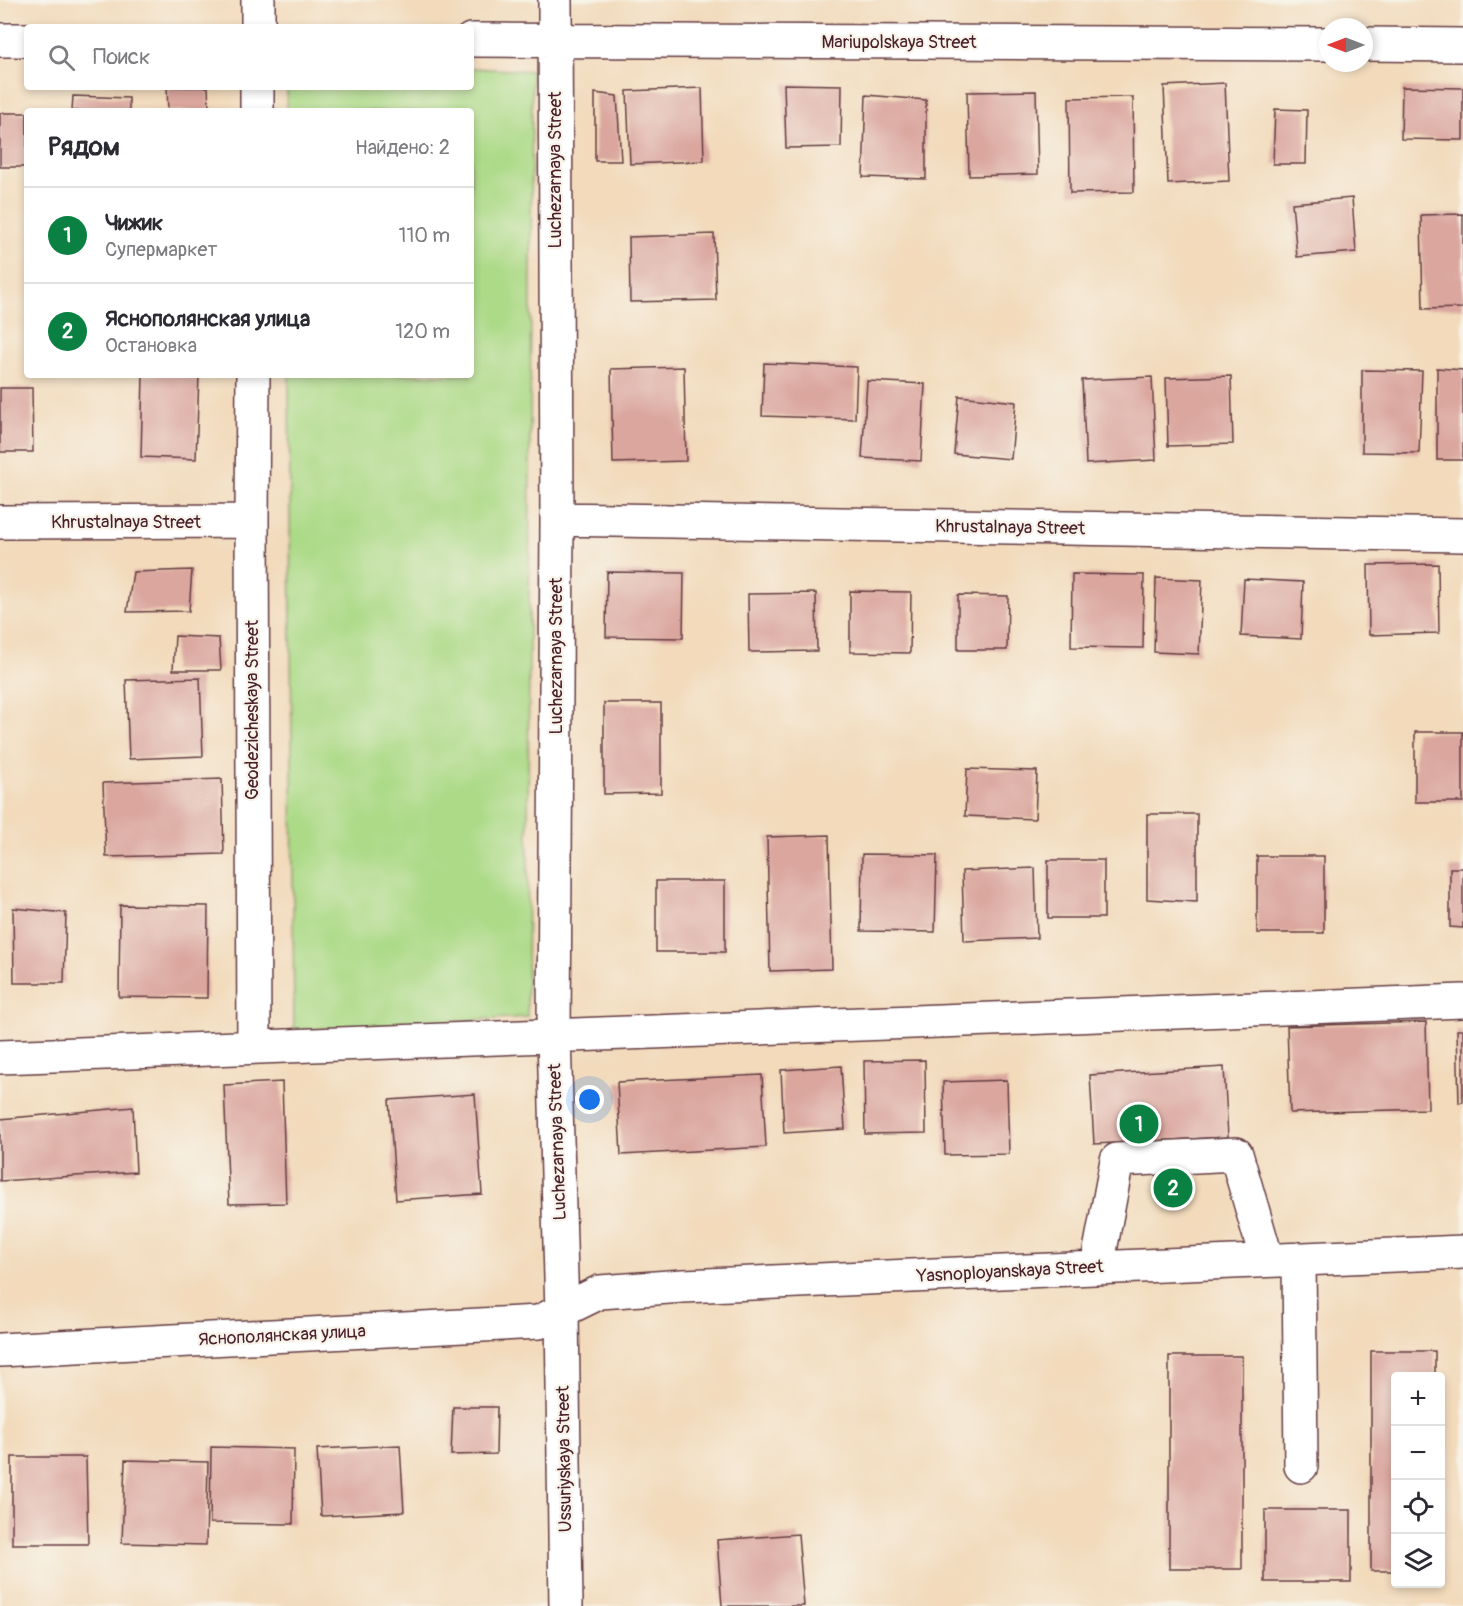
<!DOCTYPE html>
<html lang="ru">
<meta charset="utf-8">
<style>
:root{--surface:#fff;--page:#f7f7f7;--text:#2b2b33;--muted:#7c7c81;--line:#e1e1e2;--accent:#0b8043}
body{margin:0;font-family:Pangolin,sans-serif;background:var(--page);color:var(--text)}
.controls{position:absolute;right:18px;bottom:18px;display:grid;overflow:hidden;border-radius:6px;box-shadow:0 3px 9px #0003}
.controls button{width:54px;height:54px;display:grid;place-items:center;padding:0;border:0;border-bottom:2px solid var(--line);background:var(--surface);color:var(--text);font:30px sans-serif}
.compass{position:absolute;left:1319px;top:18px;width:54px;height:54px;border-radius:50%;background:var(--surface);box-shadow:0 3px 9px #0003;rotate:270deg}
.you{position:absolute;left:590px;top:1100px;width:21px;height:21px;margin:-15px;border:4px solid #fff;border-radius:50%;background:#1a73e8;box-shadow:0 0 0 9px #1a73e833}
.badge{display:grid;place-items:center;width:39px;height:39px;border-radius:50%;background:var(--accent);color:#fff;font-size:20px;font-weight:700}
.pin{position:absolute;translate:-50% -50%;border:3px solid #fff;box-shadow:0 2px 6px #0006}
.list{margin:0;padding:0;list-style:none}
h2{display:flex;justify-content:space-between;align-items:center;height:78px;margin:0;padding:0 24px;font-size:26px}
h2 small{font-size:20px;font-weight:400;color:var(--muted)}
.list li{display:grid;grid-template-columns:39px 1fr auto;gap:18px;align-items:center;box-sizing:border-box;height:96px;padding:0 24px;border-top:2px solid var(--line)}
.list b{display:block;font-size:22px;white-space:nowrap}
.list p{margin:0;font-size:20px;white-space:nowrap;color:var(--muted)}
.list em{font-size:20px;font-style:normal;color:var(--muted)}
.icon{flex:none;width:33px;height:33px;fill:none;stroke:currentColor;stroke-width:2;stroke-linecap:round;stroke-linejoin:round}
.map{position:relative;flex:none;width:1463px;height:1606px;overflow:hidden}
.search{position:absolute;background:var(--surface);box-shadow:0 3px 9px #0003;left:24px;top:24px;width:450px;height:66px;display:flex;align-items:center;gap:15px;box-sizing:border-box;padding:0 21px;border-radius:6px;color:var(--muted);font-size:22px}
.panel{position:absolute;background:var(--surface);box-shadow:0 3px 9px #0003;left:24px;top:108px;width:450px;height:270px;border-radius:6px}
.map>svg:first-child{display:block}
</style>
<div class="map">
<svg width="1463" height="1606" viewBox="0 0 1463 1606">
<rect width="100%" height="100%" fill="#f7f3e8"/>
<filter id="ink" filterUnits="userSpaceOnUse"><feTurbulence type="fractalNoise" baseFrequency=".0167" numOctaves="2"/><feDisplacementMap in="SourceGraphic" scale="12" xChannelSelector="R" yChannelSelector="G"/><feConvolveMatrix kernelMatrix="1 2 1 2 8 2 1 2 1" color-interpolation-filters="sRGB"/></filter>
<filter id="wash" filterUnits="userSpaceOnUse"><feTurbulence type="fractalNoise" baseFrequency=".008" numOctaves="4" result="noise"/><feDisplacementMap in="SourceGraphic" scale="24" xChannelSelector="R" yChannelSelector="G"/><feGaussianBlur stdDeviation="1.35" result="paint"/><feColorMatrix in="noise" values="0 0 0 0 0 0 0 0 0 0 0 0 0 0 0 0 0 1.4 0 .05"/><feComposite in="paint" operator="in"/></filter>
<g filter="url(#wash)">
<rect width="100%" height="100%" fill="#f2dabb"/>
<path fill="#acda87" stroke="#7b7c59" stroke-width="1.5" d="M471 68 532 71 527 1017 294 1030 289 375H471V111H287V87H471Z"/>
<g id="blocks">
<path fill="#daa69e" d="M1225 83 1229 181 1168 184 1164 86Z
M784 84 842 85 841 147 786 148Z
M167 87H208L209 111H168Z
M1402 87 1463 88V140L1401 139Z
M702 88 704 161 630 164 627 91Z
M1036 91 1038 174 969 176 967 92Z
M595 93 617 96 621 161H595Z
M866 95 926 100V179L863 177Z
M73 96 129 98V111H72Z
M1133 97 1134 192 1070 193 1069 98Z
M1275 109 1307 110 1306 164H1273Z
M0 113H27V167H0Z
M1352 198 1356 252 1297 257 1292 203Z
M1463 214V308L1423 309 1421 215Z
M714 234 716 300 630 302 629 237Z
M764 363 857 367 855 419 762 416Z
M684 367 686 461 613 463 611 369Z
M1437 368 1463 370V460H1437Z
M1362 370 1422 371 1419 453 1362 452Z
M143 375H199L196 459 141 457Z
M1231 376 1233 444 1168 446 1166 378Z
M1152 377 1156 460 1086 464 1082 380Z
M867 381 925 384 921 461 862 458Z
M0 388H32L33 452H0Z
M959 396 1016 402 1011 459 954 454Z
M1438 564 1439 633 1369 635 1368 565Z
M192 570 189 611 127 612 133 572Z
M607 572 684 573 683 638 606 637Z
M1072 574 1144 575 1143 648 1071 647Z
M1156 578 1202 580 1199 654 1154 652Z
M1244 579 1303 582 1301 639 1241 636Z
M850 591 911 592 910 653 850 652Z
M816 593 817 651 749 652 748 594Z
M958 595 1008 596 1007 650H958Z
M175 636 219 638 221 670H173Z
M200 678 203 756 129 759 126 680Z
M604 703H661V793L604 794Z
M1415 732H1463V802H1415Z
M967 769 1037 771 1035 819 965 816Z
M222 779 224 854 106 857 103 783Z
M1147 814H1197V902L1147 899Z
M829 835 832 969 770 971 767 837Z
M862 854 937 855 935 932 861 931Z
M1257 856H1324V933H1257Z
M1048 860H1104V918H1048Z
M1035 868 1037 938 964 941 962 871Z
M1450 868H1463V928L1450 927Z
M656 881H725V952H656Z
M120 905 208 906 207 998 119 997Z
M13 908 66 913 64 983H14Z
M1426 1022 1428 1109 1290 1113 1287 1026Z
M1457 1030H1463V1102L1459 1103Z
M925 1060 926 1133 865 1134 864 1061Z
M841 1066 845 1129 784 1133 781 1070Z
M1224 1067 1228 1137 1094 1144 1090 1075Z
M762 1075 766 1147 621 1155 617 1082Z
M1007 1080 1009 1154 945 1155 943 1082Z
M282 1082 286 1203 229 1204 224 1085Z
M475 1094 482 1194 396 1200 389 1100Z
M133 1107 136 1172 0 1181V1119Z
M1371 1351H1435V1376H1396V1571H1371Z
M1169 1356H1242V1569H1169Z
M453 1407H497L496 1454 451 1455Z
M400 1445 404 1512 321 1516 317 1449Z
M211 1447 294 1449 293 1524 210 1523Z
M12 1457H86L88 1544H12Z
M125 1460 208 1462 206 1545 122 1543Z
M1265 1510H1351V1582H1265Z
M798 1534 804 1606H722L717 1540Z"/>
</g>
</g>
<g filter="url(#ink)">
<use href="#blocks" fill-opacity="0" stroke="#633b41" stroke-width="1.5"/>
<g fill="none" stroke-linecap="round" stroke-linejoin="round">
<g stroke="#633b41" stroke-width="36">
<path id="minor" d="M258 0V27
M555 0 557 519 554 1036 562 1312 566 1606
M0 40H27
M471 40 1328 44
M1364 44 1463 45
M257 111V87
M253 375 252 521 254 1046
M557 519 1463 535
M0 522 252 521
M0 1057 1463 1001
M1299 1259 1301 1466
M1097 1267 1117 1160 1236 1154 1267 1260
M0 1350 539 1322 600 1292 683 1286 1463 1252"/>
</g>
<use href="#minor" stroke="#fff" stroke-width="33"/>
</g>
</g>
<g text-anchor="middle" stroke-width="4.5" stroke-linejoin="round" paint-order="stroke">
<g font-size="18" fill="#4a1f2b" stroke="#f7f3e8">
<text x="899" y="48">Mariupolskaya Street</text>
<text transform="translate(555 170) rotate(-90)" y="6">Luchezarnaya Street</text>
<text x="126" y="528">Khrustalnaya Street</text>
<text transform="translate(1010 527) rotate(1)" y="6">Khrustalnaya Street</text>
<text transform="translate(556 656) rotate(-90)" y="6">Luchezarnaya Street</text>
<text transform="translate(252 710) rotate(-90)" y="6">Geodezicheskaya Street</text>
<text transform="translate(557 1142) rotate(-92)" y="6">Luchezarnaya Street</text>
<text transform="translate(1010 1271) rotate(-3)" y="6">Yasnoployanskaya Street</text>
<text transform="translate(282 1335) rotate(-3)" y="6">Яснополянская улица</text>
<text transform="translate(564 1459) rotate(-91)" y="6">Ussuriyskaya Street</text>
</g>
</g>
</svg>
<div class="controls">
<button>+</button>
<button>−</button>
<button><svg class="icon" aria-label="locate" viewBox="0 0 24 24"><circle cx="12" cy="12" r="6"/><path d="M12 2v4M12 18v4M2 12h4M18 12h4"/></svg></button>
<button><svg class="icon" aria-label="layers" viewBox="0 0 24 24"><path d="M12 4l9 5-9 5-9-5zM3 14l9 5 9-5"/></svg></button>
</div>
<svg class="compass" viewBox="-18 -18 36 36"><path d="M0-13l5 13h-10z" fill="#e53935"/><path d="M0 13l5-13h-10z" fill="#7c7c81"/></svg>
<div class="you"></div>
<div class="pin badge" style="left:1139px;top:1124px">1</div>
<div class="pin badge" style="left:1173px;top:1188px">2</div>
<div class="search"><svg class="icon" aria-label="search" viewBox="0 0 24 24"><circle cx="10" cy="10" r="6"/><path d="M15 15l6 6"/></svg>Поиск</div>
<section class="panel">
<h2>Рядом<small>Найдено: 2</small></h2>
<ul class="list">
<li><span class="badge">1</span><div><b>Чижик</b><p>Супермаркет</p></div><em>110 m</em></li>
<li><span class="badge">2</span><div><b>Яснополянская улица</b><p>Остановка</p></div><em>120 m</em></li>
</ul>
</section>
</div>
